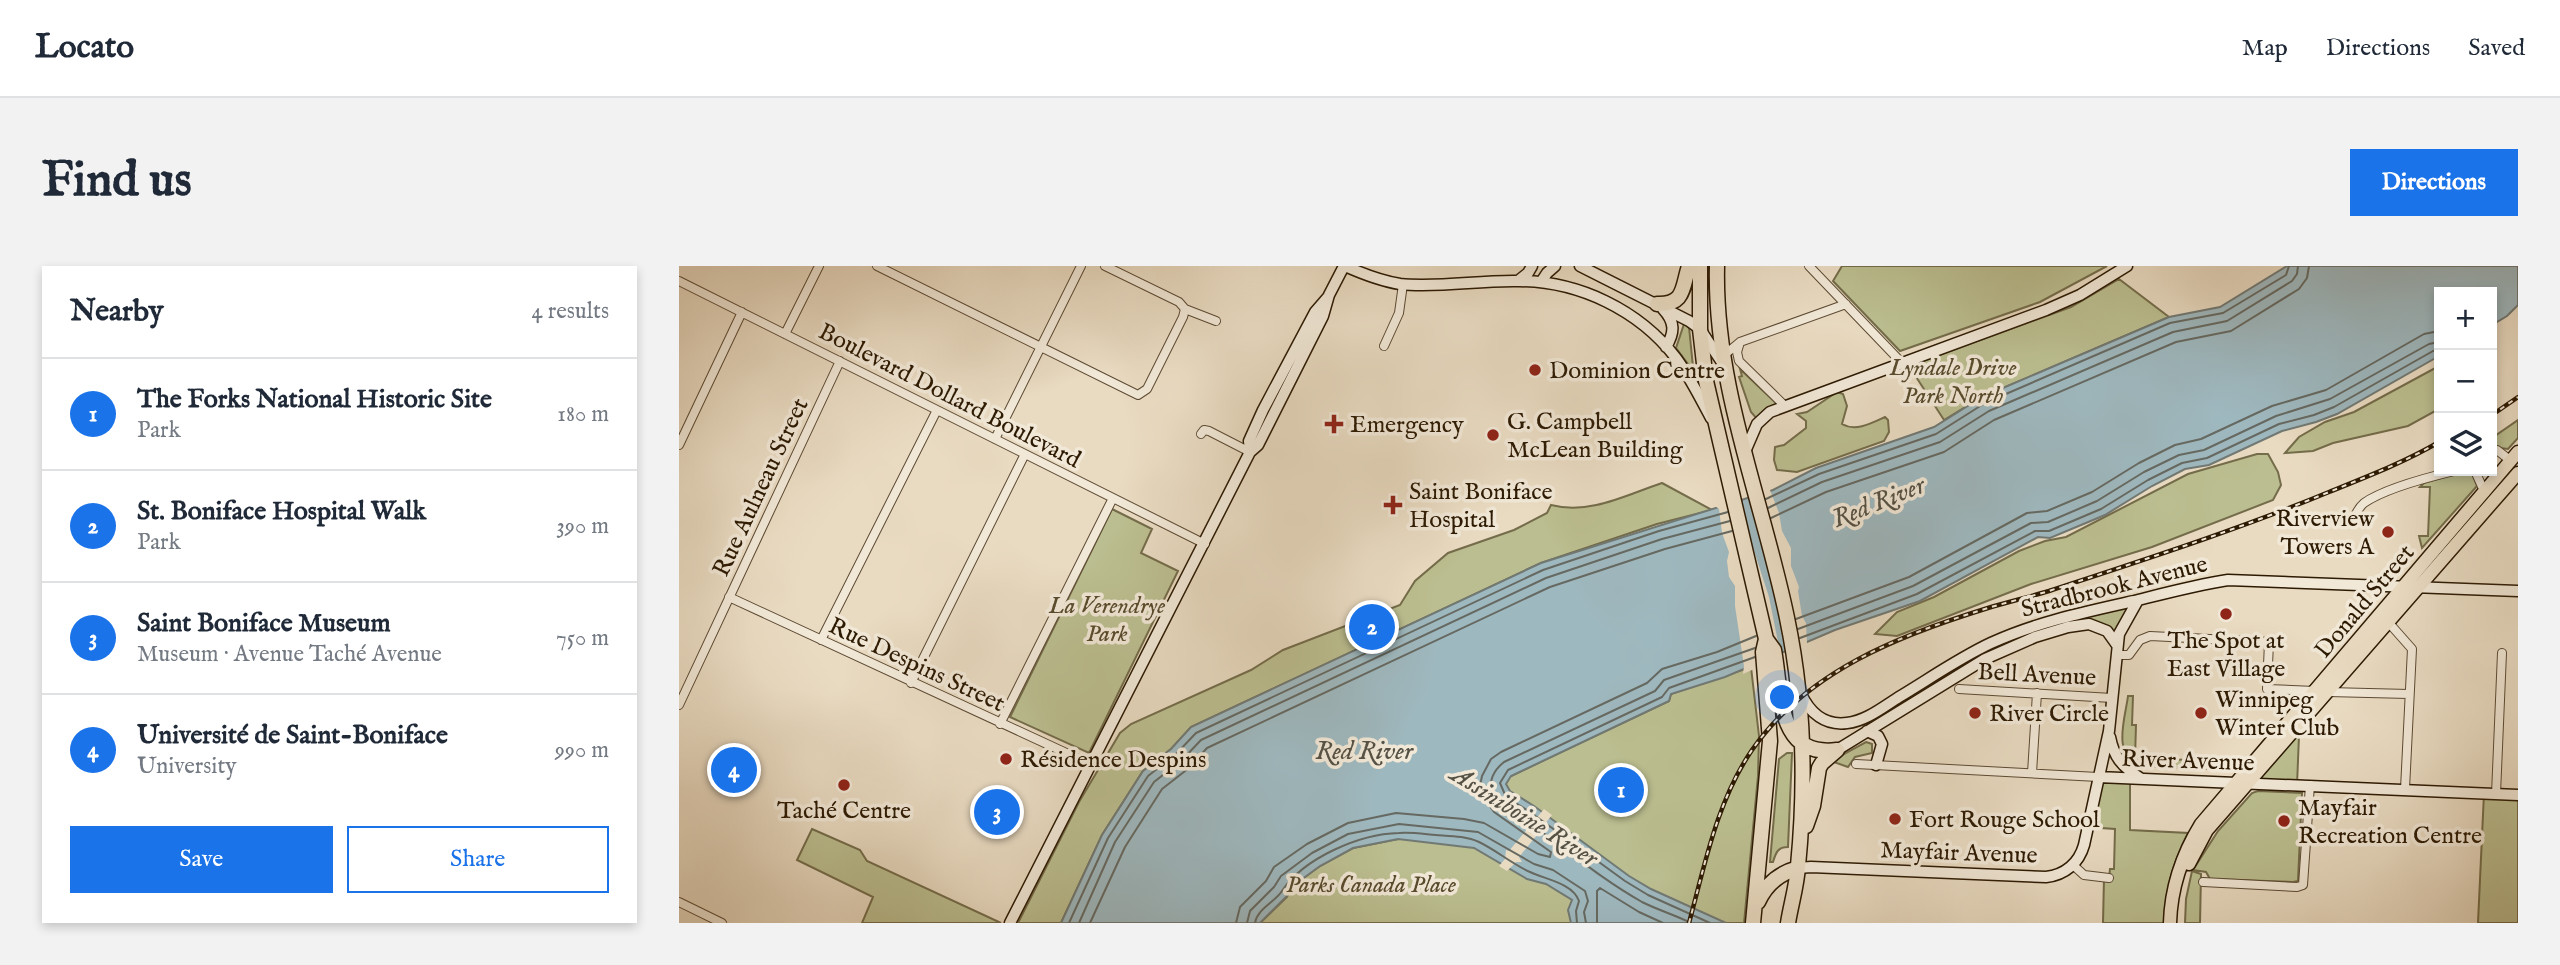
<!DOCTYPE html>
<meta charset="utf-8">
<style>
:root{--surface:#fff;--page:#f2f2f3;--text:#1f2937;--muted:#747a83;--line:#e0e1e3;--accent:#1a73e8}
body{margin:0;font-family:"IM FELL English",serif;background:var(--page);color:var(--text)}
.controls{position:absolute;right:21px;top:21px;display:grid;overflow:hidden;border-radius:0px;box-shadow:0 4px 10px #0003}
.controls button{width:63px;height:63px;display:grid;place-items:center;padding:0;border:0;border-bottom:2px solid var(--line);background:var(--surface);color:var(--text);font:35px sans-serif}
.you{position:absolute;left:1104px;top:432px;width:24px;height:24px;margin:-18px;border:5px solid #fff;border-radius:50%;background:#1a73e8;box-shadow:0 0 0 10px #1a73e833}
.badge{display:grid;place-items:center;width:46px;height:46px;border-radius:50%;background:var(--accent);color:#fff;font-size:23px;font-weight:700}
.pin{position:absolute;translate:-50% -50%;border:4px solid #fff;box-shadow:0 2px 7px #0006}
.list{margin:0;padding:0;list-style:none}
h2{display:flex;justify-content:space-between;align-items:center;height:91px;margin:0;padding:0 28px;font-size:30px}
h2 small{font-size:23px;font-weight:400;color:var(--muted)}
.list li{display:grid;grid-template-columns:46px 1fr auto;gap:21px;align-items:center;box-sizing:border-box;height:112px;padding:0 28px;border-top:2px solid var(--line)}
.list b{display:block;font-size:26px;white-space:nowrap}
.list p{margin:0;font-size:23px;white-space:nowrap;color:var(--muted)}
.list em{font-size:23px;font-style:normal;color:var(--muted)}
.actions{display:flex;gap:14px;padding:21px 28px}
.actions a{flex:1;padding:16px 0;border:2px solid var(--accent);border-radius:0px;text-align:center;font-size:24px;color:var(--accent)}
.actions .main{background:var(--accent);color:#fff}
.icon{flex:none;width:38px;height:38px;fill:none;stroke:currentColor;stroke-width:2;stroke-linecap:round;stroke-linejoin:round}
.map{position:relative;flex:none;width:1839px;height:657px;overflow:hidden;border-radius:0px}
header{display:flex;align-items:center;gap:42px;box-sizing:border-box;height:98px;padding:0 35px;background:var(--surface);border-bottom:2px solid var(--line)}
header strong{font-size:33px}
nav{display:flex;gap:38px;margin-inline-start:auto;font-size:24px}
.intro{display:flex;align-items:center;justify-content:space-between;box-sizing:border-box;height:168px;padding:0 42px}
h1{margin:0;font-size:49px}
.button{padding:18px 32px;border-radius:0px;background:var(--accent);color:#fff;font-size:24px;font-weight:700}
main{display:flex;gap:42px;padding:0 42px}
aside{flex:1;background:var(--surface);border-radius:0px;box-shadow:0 4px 10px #0003}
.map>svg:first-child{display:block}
</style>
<header>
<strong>Locato</strong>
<nav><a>Map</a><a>Directions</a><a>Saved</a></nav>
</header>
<div class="intro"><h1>Find us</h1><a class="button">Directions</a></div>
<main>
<aside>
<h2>Nearby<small>4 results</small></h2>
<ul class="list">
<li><span class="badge">1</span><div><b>The Forks National Historic Site</b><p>Park</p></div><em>180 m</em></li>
<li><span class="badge">2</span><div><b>St. Boniface Hospital Walk</b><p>Park</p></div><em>390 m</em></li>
<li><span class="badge">3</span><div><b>Saint Boniface Museum</b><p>Museum · Avenue Taché Avenue</p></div><em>750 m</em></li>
<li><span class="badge">4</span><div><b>Université de Saint-Boniface</b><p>University</p></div><em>990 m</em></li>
</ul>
<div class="actions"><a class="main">Save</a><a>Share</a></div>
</aside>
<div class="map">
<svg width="1839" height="657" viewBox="0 0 1839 657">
<rect width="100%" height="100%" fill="#e9dbc2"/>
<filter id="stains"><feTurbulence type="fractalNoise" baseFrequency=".00286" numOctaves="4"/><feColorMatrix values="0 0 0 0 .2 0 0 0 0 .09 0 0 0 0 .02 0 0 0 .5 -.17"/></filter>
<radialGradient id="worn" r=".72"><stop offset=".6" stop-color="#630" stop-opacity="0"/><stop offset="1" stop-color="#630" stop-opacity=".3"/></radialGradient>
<path fill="#bbbe90" stroke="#746c4a" stroke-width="2" d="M1163 0H1428L1361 36 1221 85 1154 15Z
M1440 13 1490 51 1303 131 1265 154 1230 100 1392 41Z
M1005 58 1010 61 1014 101 1012 102 997 82Z
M1760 100V143L1729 160 1654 177 1634 185 1606 187 1620 171 1646 156 1675 146Z
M1061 103 1098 138 1078 153 1072 146 1060 111 1063 110Z
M1158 126 1164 128 1168 140 1163 158C1177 166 1193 157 1206 151L1209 154 1210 166 1205 175 1118 206 1098 204 1095 194 1096 181 1105 179 1127 162V155L1118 148 1128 146Z
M1839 154V172L1829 183 1813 181V172Z
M1578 188H1589L1599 206 1602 219 1594 234 1473 281 1352 318 1218 370 1196 368 1218 346 1255 331 1340 285 1366 275 1387 271 1509 208Z
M1787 205 1793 207 1798 220 1743 282 1740 270H1749L1751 221H1741L1745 217Z
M983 217 1033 244 978 258 862 297 512 461 492 483 464 505 423 569 382 657H339L400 536 441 467 452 458 572 404 604 384 721 339 736 315 769 287 835 264 868 247 872 239C911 249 947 229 983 217Z
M433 243 473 263 462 287 499 305 410 487 331 451Z
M1459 334 1433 371 1397 359 1398 347Z
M1072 401 1080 470 1079 510 1065 657H581L608 631 613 620 641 600 674 582 719 573 832 510 990 435 992 428Z
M1449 430H1454L1453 459H1457L1456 492 1563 496 1556 504 1463 500C1432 490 1446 454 1449 430Z
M1612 469 1620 470 1618 519 1569 518Z
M1187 476 1193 478V487L1176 491 1169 501 1152 495Z
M1108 487H1113L1109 581C1099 581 1097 586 1094 596H1091L1100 493Z
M1419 511 1451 512V564L1509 567C1494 596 1486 624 1485 657H1424L1425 612H1430L1431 603H1435L1436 563 1408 561Z
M1579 525 1623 527 1619 615 1614 616 1531 613 1527 606 1514 604 1539 565 1573 527Z
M1805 527 1839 529V657H1799Z
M133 563 181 584 188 595 322 657H183L194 631 118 594Z
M1513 605 1522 608 1521 657H1506L1507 633Z"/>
<path fill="#9eb8bf" stroke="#717974" stroke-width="2" d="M1608 0H1839V39L1828 50 1813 59V26H1760V90L1658 148 1637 156 1603 165 1530 199 1506 203 1473 220 1426 249 1371 272 1359 271 1241 335 1156 364 1046 411 992 428 990 435 832 510 827 518 831 525 855 540 950 610 972 623 1047 657H892L889 644 893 634 867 618 848 613 795 582 719 573 674 582 641 600 614 620 608 630 581 657H382L423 569 464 505 492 483 512 461 862 297 1094 224 1137 202 1255 161 1303 131 1490 51 1541 41Z"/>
<path fill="#e9dbc2" d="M1094 220 1091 224 1100 247 1103 265 1112 282V300L1120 321 1119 325 1123 350 1127 357 1128 377 1131 379 1107 389 1093 314 1069 228Z
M1060 232 1067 260 1090 331 1102 391 1064 408 1065 400 1056 340V320L1050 311 1048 295 1050 286 1043 267 1040 243 1036 240Z
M865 543 873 549 860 565 862 570 858 569 840 591 843 596H837L828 605 820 600 826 593 827 584 830 585Z"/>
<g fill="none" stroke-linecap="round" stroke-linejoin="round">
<path stroke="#666961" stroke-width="2" d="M1087 233 1140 208 1257 168 1306 137 1491 57 1544 47 1607 9 1610 0
M1089 242 1143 216 1261 176 1310 145 1494 66 1548 55 1613 15 1618 8 1619 0
M1092 252 1147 226 1265 186 1315 154 1497 76 1552 65 1620 23 1628 12 1630 0
M1117 353 1230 311 1348 247 1368 245 1413 226 1460 197 1496 179 1522 173 1593 140 1647 124 1745 68 1760 65
M1119 363 1234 320 1352 257 1369 256 1418 235 1465 206 1500 189 1525 184 1597 150 1651 133 1750 78 1760 76
M1121 372 1238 328 1356 265H1370L1422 243 1469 214 1503 197 1528 192 1600 158 1635 149 1655 141 1754 85 1760 84
M390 657 429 572 469 510 497 488 517 467 864 304 980 265 1049 246
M400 657 436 576 475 516 503 494 522 474 867 312 983 273 1051 255
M411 657 446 581 483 523 510 502 528 482 871 321 986 283 1053 265
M557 657 561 641 587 615 595 601 628 578 669 557 717 547 785 553 805 557 859 588 871 591 872 586 815 546 804 531 801 520 803 510 812 493 822 486 968 417 983 403 1038 386 1077 370
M568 657 571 645 595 621 602 610 633 587 669 568 720 558 799 566 855 598 874 604 906 625 909 635 905 646 907 657
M576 657C578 643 596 636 603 625 625 592 680 568 720 567 732 566 745 568 757 569 771 570 787 570 800 576 817 584 833 598 851 606 865 613 894 617 900 635L897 645 898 657
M918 657V625L921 622 960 646 984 657
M1012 657C996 649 979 644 963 636 922 613 886 582 848 555 837 547 821 541 814 529 808 516 815 504 825 496L976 425 985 414 1076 382
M1031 657 969 629 946 615 851 546 827 531 821 517 829 504 983 431 990 422 1076 391"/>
<g stroke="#5c4a33" stroke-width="10">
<path id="street" d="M198 0 459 129 468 123 504 51 506 43
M426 0 500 36 506 43 537 55
M1130 0 1223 97
M0 15 526 278
M106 68 140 0
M1061 76 1058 86 1060 95 1105 139
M705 80 720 47 724 18
M1044 90 1061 76 1167 38
M522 168 525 164 530 165 571 186
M316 173 402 0
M0 179 63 46
M1813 184H1818L1832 195
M1796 205 1806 227
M1674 256C1676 249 1679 242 1685 237 1705 223 1750 211 1775 205
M50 331 411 498
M1710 357 1733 383 1726 523
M142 374 258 144
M1437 389H1450L1461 374 1471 370 1590 376 1588 423 1636 425
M232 417 346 188
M1280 423 1433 432
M1649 426 1730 428
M0 439 161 95
M321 458 434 232
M1177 498 1419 511
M1353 507 1358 427
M1817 528 1823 387
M1394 599 1405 609 1430 612
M1524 616 1618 621 1624 619 1631 519
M0 636 43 657"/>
</g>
<g stroke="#2d1a03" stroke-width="13">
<path id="secondary" d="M666 0C684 8 702 15 721 18 760 22 800 14 839 15 900 15 960 44 997 92 1011 111 1021 132 1032 152
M901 0 1010 55 1021 63 1044 98
M839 15 849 7 853 0
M862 16 868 7 876 0
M984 43C996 56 996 66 987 81
M571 186 570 175 584 144 636 46 649 31
M1065 188 1078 158 1091 146 1367 44 1401 29 1448 0
M1122 428C1131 447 1146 460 1168 457 1187 455 1204 441 1220 431 1250 413 1280 392 1312 377 1358 356 1406 346 1455 335 1487 327 1517 319 1549 314L1839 325
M1188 465 1199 470 1203 478 1197 499
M1431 471C1435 492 1444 501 1461 512
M1158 484 1306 393 1356 371 1389 361 1410 358 1428 365 1438 379
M1419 511 1839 529
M1119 602 1132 601 1367 611C1386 609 1400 597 1405 579L1430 465 1440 368 1459 334
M331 657 571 186 579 179 644 50 650 29 665 0"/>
</g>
<g stroke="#2d1a03" stroke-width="15">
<path id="primary" d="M1510 598 1528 564 1839 207
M1491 657C1492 620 1503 589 1522 558L1839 186"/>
</g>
<g stroke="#2d1a03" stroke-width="17">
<path id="highway" d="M1021 0V63L1027 115 1087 373 1084 386 1091 475 1074 657
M1038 0C1035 121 1084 235 1108 352 1125 433 1127 518 1119 600 1118 619 1112 638 1109 657
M978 38C1006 39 1003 22 1010 0
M1087 373 1095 384C1103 426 1097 492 1158 484
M1127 560 1134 540 1140 502 1143 497 1158 484
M1079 636C1087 618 1101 607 1119 602"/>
</g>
<use href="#street" stroke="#f1e8d7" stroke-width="8"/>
<use href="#secondary" stroke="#f1e8d7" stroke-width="10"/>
<use href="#primary" stroke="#e9dbc2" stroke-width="12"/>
<use href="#highway" stroke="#e9dbc2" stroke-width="14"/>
<g stroke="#2d1a03" stroke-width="4.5">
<path id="rail" d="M1813 149 1839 131
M1010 657C1026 598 1038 535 1073 484 1128 405 1221 369 1309 342 1329 336 1350 331 1370 325 1464 294 1558 264 1650 226 1687 211 1726 196 1760 176"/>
</g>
<use href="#rail" stroke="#f1e8d7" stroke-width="2" stroke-dasharray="5" stroke-linecap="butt"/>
</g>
<g fill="#8f2418" stroke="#f1e8d7" stroke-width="2.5">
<circle cx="856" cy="104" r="7"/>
<path d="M651.5 147.5h7v7h7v7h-7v7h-7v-7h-7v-7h7z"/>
<circle cx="814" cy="169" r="7"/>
<path d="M710.5 228.5h7v7h7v7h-7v7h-7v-7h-7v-7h7z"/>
<circle cx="1709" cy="266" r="7"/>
<circle cx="1547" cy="348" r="7"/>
<circle cx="1296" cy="447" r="7"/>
<circle cx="1522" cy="447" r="7"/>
<circle cx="327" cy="493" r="7"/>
<circle cx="165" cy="519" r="7"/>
<circle cx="1216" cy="553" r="7"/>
<circle cx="1605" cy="555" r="7"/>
</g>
<g text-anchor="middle" stroke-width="7" stroke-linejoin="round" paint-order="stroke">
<g font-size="24" font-style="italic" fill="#584b2d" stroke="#f1e8d7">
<text x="1274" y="109">Lyndale Drive<tspan x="1274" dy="28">Park North</tspan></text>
<text x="428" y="347">La Verendrye<tspan x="428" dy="28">Park</tspan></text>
<text x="692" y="626">Parks Canada Place</text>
</g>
<g font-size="24" fill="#2d1a03" stroke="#f1e8d7" text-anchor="start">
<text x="870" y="112">Dominion Centre</text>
<text x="828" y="163">G. Campbell<tspan x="828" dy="28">McLean Building</tspan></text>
<text x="671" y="166">Emergency</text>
<text x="730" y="233">Saint Boniface<tspan x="730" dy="28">Hospital</tspan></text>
<text x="1695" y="260" text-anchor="end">Riverview<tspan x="1695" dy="28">Towers A</tspan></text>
<text x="1547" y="382" text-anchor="middle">The Spot at<tspan x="1547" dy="28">East Village</tspan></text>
<text x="1536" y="441">Winnipeg<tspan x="1536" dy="28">Winter Club</tspan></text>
<text x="1310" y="455">River Circle</text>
<text x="341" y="501">Résidence Despins</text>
<text x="1619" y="549">Mayfair<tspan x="1619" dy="28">Recreation Centre</tspan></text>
<text x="165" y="552" text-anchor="middle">Taché Centre</text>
<text x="1230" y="561">Fort Rouge School</text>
</g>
<g font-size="24" fill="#2d1a03" stroke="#f1e8d7">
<text transform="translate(271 129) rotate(27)" y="8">Boulevard Dollard Boulevard</text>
<text transform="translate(81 221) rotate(-65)" y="8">Rue Aulneau Street</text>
<text transform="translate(1435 320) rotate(-14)" y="8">Stradbrook Avenue</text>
<text transform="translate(1685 335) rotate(-50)" y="8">Donald Street</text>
<text transform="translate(238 398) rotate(25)" y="8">Rue Despins Street</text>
<text transform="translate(1358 408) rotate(3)" y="8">Bell Avenue</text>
<text transform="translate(1509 494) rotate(2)" y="8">River Avenue</text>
<text transform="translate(1280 586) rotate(2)" y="8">Mayfair Avenue</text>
</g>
<g font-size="26" font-style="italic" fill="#555145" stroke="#f1e8d7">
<text transform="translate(1199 235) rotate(-22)" y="9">Red River</text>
<text x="685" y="493">Red River</text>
<text transform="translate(846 549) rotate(32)" y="9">Assiniboine River</text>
</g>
</g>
<rect width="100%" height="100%" filter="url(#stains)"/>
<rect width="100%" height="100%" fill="url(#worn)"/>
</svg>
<div class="controls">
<button>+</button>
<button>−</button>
<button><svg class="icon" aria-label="layers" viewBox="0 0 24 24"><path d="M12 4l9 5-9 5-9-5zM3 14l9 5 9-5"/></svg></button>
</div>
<div class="you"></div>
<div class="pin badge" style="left:942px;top:524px">1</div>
<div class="pin badge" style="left:693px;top:361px">2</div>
<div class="pin badge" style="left:318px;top:546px">3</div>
<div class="pin badge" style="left:55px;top:504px">4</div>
</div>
</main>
